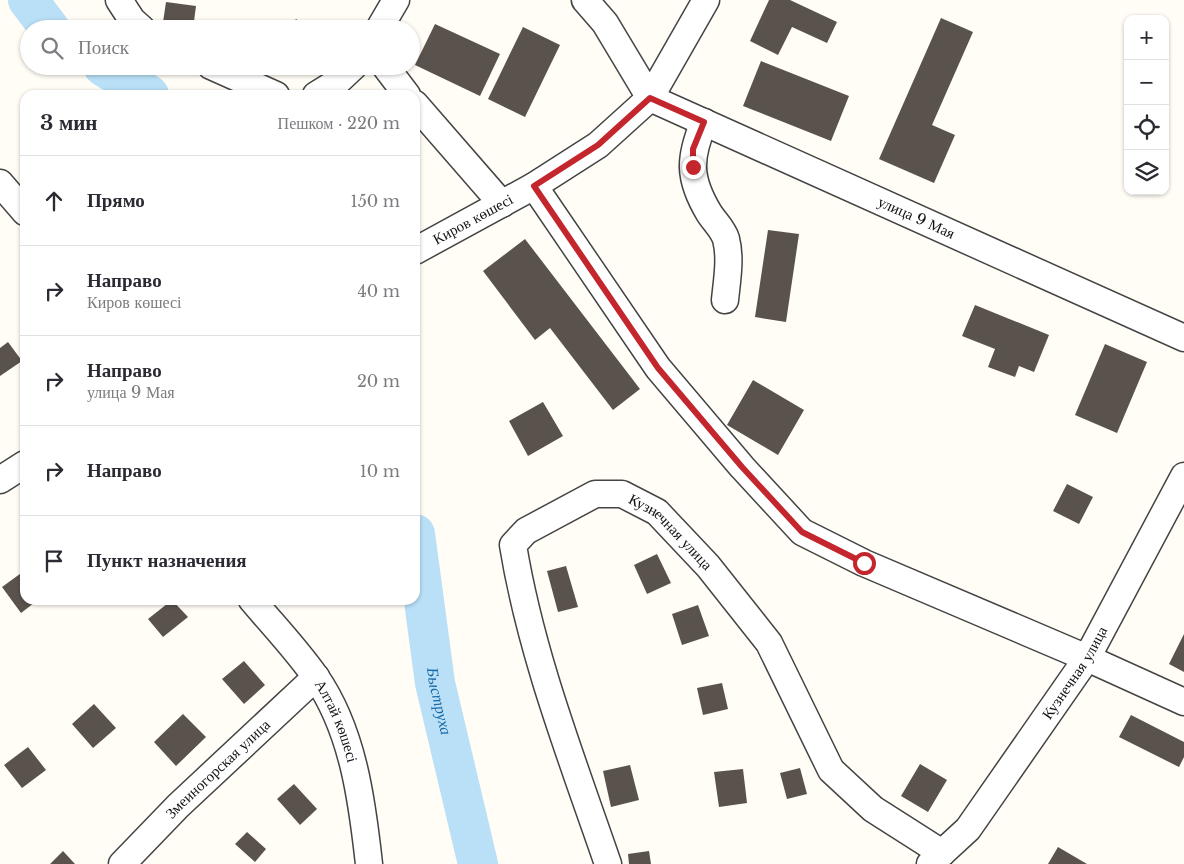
<!DOCTYPE html>
<html lang="ru">
<meta charset="utf-8">
<style>
:root{--surface:#fff;--page:#f7f7f7;--text:#2b2b33;--muted:#7c7c81;--line:#e1e1e2}
body{margin:0;font-family:"Libre Baskerville",serif;background:var(--page);color:var(--text)}
.controls{position:absolute;right:15px;top:15px;display:grid;overflow:hidden;border-radius:10px;box-shadow:0 1px 4px #0004}
.controls button{width:45px;height:45px;display:grid;place-items:center;padding:0;border:0;border-bottom:1px solid var(--line);background:var(--surface);color:var(--text);font:25px sans-serif}
.stop{position:absolute;width:15px;height:15px;margin:-11px;border:4px solid #c4262e;border-radius:50%;background:#fff}
.stop.end{background:#c4262e;border-color:#fff;box-shadow:0 1px 5px #0008}
.list{margin:0;padding:0;list-style:none}
h2{display:flex;justify-content:space-between;align-items:center;height:65px;margin:0;padding:0 20px;font-size:21px}
h2 small{font-size:16px;font-weight:400;color:var(--muted)}
.list li{display:grid;grid-template-columns:32px 1fr auto;gap:15px;align-items:center;box-sizing:border-box;height:90px;padding:0 20px;border-top:1px solid var(--line)}
.list b{display:block;font-size:19px;white-space:nowrap}
.list p{margin:0;font-size:16px;white-space:nowrap;color:var(--muted)}
.list em{font-size:16px;font-style:normal;color:var(--muted)}
.icon{flex:none;width:28px;height:28px;fill:none;stroke:currentColor;stroke-width:2;stroke-linecap:round;stroke-linejoin:round}
.map{position:relative;flex:none;width:1184px;height:864px;overflow:hidden}
.search{position:absolute;background:var(--surface);box-shadow:0 1px 4px #0004;left:20px;top:20px;width:400px;height:55px;display:flex;align-items:center;gap:12px;box-sizing:border-box;padding:0 18px;border-radius:28px;color:var(--muted);font-size:19px}
.panel{position:absolute;background:var(--surface);box-shadow:0 1px 4px #0004;left:20px;top:90px;width:400px;height:515px;border-radius:15px}
.map>svg:first-child{display:block}
</style>
<div class="map">
<svg width="1184" height="864" viewBox="0 0 1184 864">
<rect width="100%" height="100%" fill="#fffdf5"/>
<g fill="none" stroke-linecap="round" stroke-linejoin="round">
<g stroke="#b9e0f7" stroke-width="40">
<path d="M28 0 50 29"/>
<path d="M103 66 149 95"/>
<path id="s1" d="M415 534 435 683 478 864"/>
</g>
</g>
<path fill="#5a524d" d="M769 0H790L837 22 827 43 792 27 778 55 750 41Z
M166 2 196 6 193 29H162Z
M941 18 973 32 932 125 955 135 934 183 879 159Z
M296 19 309 29H289Z
M435 24 500 54 480 96 415 65Z
M523 27 560 45 525 117 488 99Z
M761 61 849 96 831 141 743 106Z
M768 230 799 234 786 322 755 317Z
M525 239 640 389 613 410 550 328 535 340 483 271Z
M975 305 1049 335 1034 372 1019 366 1015 377 988 367 995 349 962 336Z
M8 342 22 361 0 376V348Z
M1105 344 1147 362 1117 433 1075 415Z
M753 380 804 410 778 455 727 425Z
M543 402 563 436 528 456 509 421Z
M1067 484 1093 497 1079 524 1053 511Z
M657 554 671 583 647 594 634 565Z
M566 566 578 607 558 612 547 571Z
M24 571 25 600H38L21 613 2 587Z
M172 600 188 617 163 637 148 619Z
M698 605 709 636 682 645 672 614Z
M1184 634V672L1169 664Z
M244 661 265 685 244 704 222 679Z
M722 683 728 709 703 715 697 688Z
M94 704 116 728 93 748 72 724Z
M183 714 206 737 176 766 154 742Z
M1131 715 1184 742V757L1179 767 1119 737Z
M28 747 46 770 22 788 4 765Z
M920 764 947 780 928 812 901 796Z
M630 765 639 800 611 807 603 771Z
M800 768 807 794 787 799 780 773Z
M743 769 747 803 719 807 714 772Z
M294 784 317 809 300 825 277 799Z
M247 832 266 849 255 862 235 844Z
M1058 847 1087 864H1048Z
M63 851 75 864H50Z
M649 851 651 864H629L628 854Z"/>
<g fill="none" stroke-linecap="round" stroke-linejoin="round">
<g stroke="#444" stroke-width="29">
<g id="minor">
<path d="M119 0 132 20 142 29"/>
<path d="M585 0 605 23 650 98"/>
<path d="M379 29 396 0"/>
<path d="M211 66 276 95"/>
<path d="M385 66 407 95"/>
<path d="M316 95 337 82 354 66"/>
<path id="s2" d="M650 98 1184 338"/>
<path d="M415 104 502 204"/>
<path d="M704 122C689 158 688 178 709 213 714 221 723 229 726 239 731 258 727 280 725 300"/>
<path d="M0 183 25 212"/>
<path d="M534 186 658 368 742 467 802 532 864 563 1087 658 1184 702"/>
<path id="s3" d="M415 251 534 186 598 145 650 98 706 0"/>
<path d="M0 480 25 464"/>
<path id="s4" d="M252 600C273 625 296 649 315 676 353 730 362 800 369 864"/>
<path id="s5" d="M122 864 178 806 316 677"/>
<path id="s6" d="M608 864C572 759 531 655 513 545L526 531 595 494H622L657 512 708 566 769 643 831 770 873 809 942 853"/>
<path id="s7" d="M930 864 968 829 1087 658 1184 476"/>
</g>
</g>
<use href="#minor" stroke="#fff" stroke-width="26"/>
</g>
<g fill="none" stroke-linecap="round" stroke-linejoin="round">
<path stroke="#c4262e" stroke-width="6" d="M693 167V149L704 122 650 98 598 145 534 186 658 368 742 467 802 532 864 563"/>
</g>
<g text-anchor="middle" stroke-width="5" stroke-linejoin="round" paint-order="stroke">
<g font-size="15" fill="#111" stroke="#fff">
<text dy="5" stroke="none"><textPath href="#s2" startOffset="292">улица 9 Мая</textPath></text>
<text dy="5" stroke="none"><textPath href="#s3" startOffset="66">Киров көшесі</textPath></text>
<text dy="5" stroke="none"><textPath href="#s6" startOffset="520">Кузнечная улица</textPath></text>
<text dy="5" stroke="none"><textPath href="#s7" startOffset="241">Кузнечная улица</textPath></text>
<text dy="5" stroke="none"><textPath href="#s4" startOffset="149">Алтай көшесі</textPath></text>
<text dy="5" stroke="none"><textPath href="#s5" startOffset="135">Змеиногорская улица</textPath></text>
</g>
<g font-size="16" font-style="italic" fill="#1768a6" stroke="#fff">
<text dy="6" stroke="none"><textPath href="#s1" startOffset="169">Быструха</textPath></text>
</g>
</g>
</svg>
<div class="controls">
<button>+</button>
<button>−</button>
<button><svg class="icon" aria-label="locate" viewBox="0 0 24 24"><circle cx="12" cy="12" r="6"/><path d="M12 2v4M12 18v4M2 12h4M18 12h4"/></svg></button>
<button><svg class="icon" aria-label="layers" viewBox="0 0 24 24"><path d="M12 4l9 5-9 5-9-5zM3 14l9 5 9-5"/></svg></button>
</div>
<div class="stop" style="left:864px;top:563px"></div>
<div class="stop end" style="left:693px;top:167px"></div>
<div class="search"><svg class="icon" aria-label="search" viewBox="0 0 24 24"><circle cx="10" cy="10" r="6"/><path d="M15 15l6 6"/></svg>Поиск</div>
<section class="panel">
<h2>3 мин<small>Пешком · 220 m</small></h2>
<ul class="list">
<li><svg class="icon" aria-label="ahead" viewBox="0 0 24 24"><path d="M12 20V5M6 11l6-6 6 6"/></svg><div><b>Прямо</b></div><em>150 m</em></li>
<li><svg class="icon" aria-label="right" viewBox="0 0 24 24"><path d="M7 20v-9h11M14 6l5 5-5 5"/></svg><div><b>Направо</b><p>Киров көшесі</p></div><em>40 m</em></li>
<li><svg class="icon" aria-label="right" viewBox="0 0 24 24"><path d="M7 20v-9h11M14 6l5 5-5 5"/></svg><div><b>Направо</b><p>улица 9 Мая</p></div><em>20 m</em></li>
<li><svg class="icon" aria-label="right" viewBox="0 0 24 24"><path d="M7 20v-9h11M14 6l5 5-5 5"/></svg><div><b>Направо</b></div><em>10 m</em></li>
<li><svg class="icon" aria-label="arrive" viewBox="0 0 24 24"><path d="M6 21V4h12l-3 4 3 4H6"/></svg><div><b>Пункт назначения</b></div></li>
</ul>
</section>
</div>
